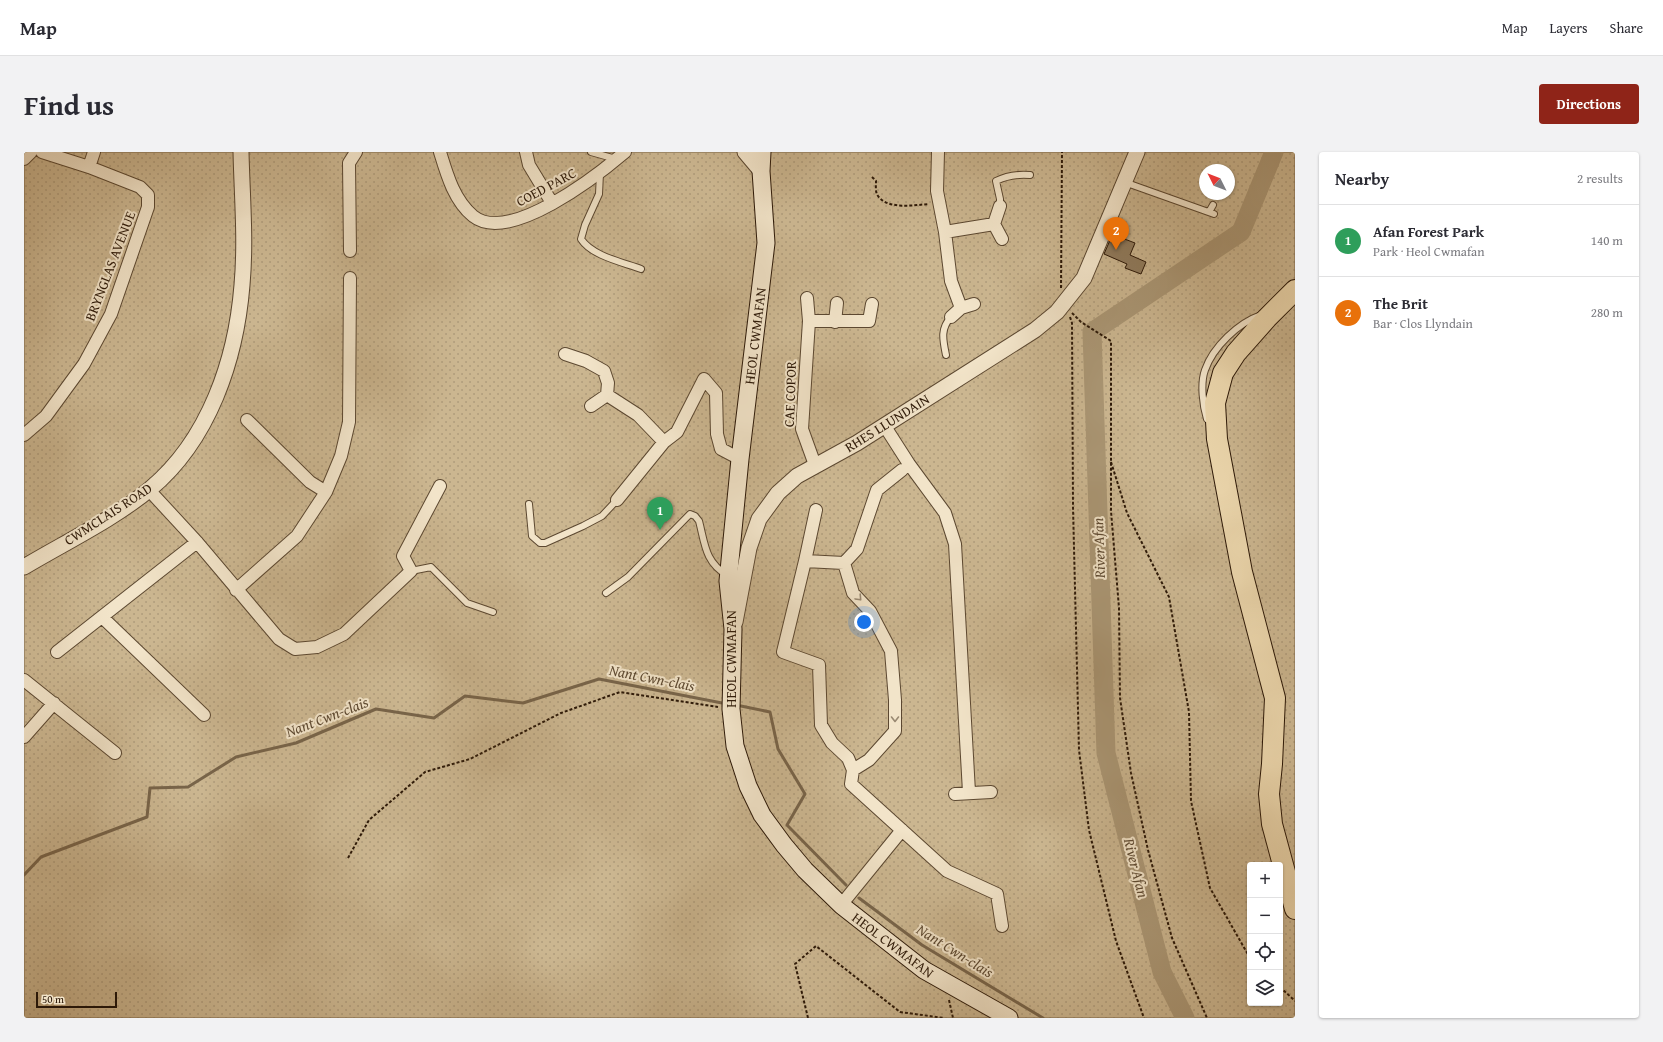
<!DOCTYPE html>
<meta charset="utf-8">
<style>
:root{--surface:#fff;--page:#f2f2f3;--text:#2b2b33;--muted:#7c7c81;--line:#e1e1e2;--accent:#8f2418}
body{margin:0;font-family:"Gentium Book Plus",serif;background:var(--page);color:var(--text)}
.controls{position:absolute;right:12px;bottom:12px;display:grid;overflow:hidden;border-radius:4px;box-shadow:0 1px 3px #0004}
.controls button{width:36px;height:36px;display:grid;place-items:center;padding:0;border:0;border-bottom:1px solid var(--line);background:var(--surface);color:var(--text);font:20px sans-serif}
.compass{position:absolute;left:1175px;top:12px;width:36px;height:36px;border-radius:50%;background:var(--surface);box-shadow:0 1px 3px #0004;rotate:312deg}
.scale{position:absolute;left:12px;bottom:10px;width:81px;box-sizing:border-box;padding-left:4px;border:2px solid #2d1908;border-top:0;font-size:11px;line-height:14px;white-space:nowrap;color:#2d1908;-webkit-text-stroke:3px #f2e4c9;paint-order:stroke}
.you{position:absolute;left:840px;top:470px;width:14px;height:14px;margin:-10px;border:3px solid #fff;border-radius:50%;background:#1a73e8;box-shadow:0 0 0 6px #1a73e833}
.badge{display:grid;place-items:center;width:26px;height:26px;border-radius:50%;background:var(--accent);color:#fff;font-size:13px;font-weight:700}
.pin{position:absolute;translate:-50% -33px;filter:drop-shadow(0 1px 2px #0008)}
.pin::after{content:'';position:absolute;top:21px;width:14px;height:12px;background:inherit;clip-path:polygon(0 0,100% 0,50% 100%)}
.list{margin:0;padding:0;list-style:none}
h2{display:flex;justify-content:space-between;align-items:center;height:52px;margin:0;padding:0 16px;font-size:17px}
h2 small{font-size:13px;font-weight:400;color:var(--muted)}
.list li{display:grid;grid-template-columns:26px 1fr auto;gap:12px;align-items:center;box-sizing:border-box;height:72px;padding:0 16px;border-top:1px solid var(--line)}
.list b{display:block;font-size:15px;white-space:nowrap}
.list p{margin:0;font-size:13px;white-space:nowrap;color:var(--muted)}
.list em{font-size:13px;font-style:normal;color:var(--muted)}
.icon{flex:none;width:22px;height:22px;fill:none;stroke:currentColor;stroke-width:2;stroke-linecap:round;stroke-linejoin:round}
.map{position:relative;flex:none;width:1271px;height:866px;overflow:hidden;border-radius:4px}
header{display:flex;align-items:center;gap:24px;box-sizing:border-box;height:56px;padding:0 20px;background:var(--surface);border-bottom:1px solid var(--line)}
header strong{font-size:19px}
nav{display:flex;gap:22px;margin-inline-start:auto;font-size:14px}
.intro{display:flex;align-items:center;justify-content:space-between;box-sizing:border-box;height:96px;padding:0 24px}
h1{margin:0;font-size:28px}
.button{padding:10px 18px;border-radius:4px;background:var(--accent);color:#fff;font-size:14px;font-weight:700}
main{display:flex;gap:24px;padding:0 24px}
aside{flex:1;background:var(--surface);border-radius:4px;box-shadow:0 1px 3px #0004}
.map>svg:first-child{display:block}
</style>
<header>
<strong>Map</strong>
<nav><a>Map</a><a>Layers</a><a>Share</a></nav>
</header>
<div class="intro"><h1>Find us</h1><a class="button">Directions</a></div>
<main>
<div class="map">
<svg width="1271" height="866" viewBox="0 0 1271 866">
<defs>
<pattern id="park-dots" width="8" height="8" patternUnits="userSpaceOnUse"><rect width="8" height="8" fill="#cbb690"/><path d="M2 2h.1M6 6h.1" fill="none" stroke="#af9c7b" stroke-width="1.8" stroke-linecap="round"/></pattern>
</defs>
<rect width="100%" height="100%" fill="#ebd6ac"/>
<filter id="stains"><feTurbulence type="fractalNoise" baseFrequency=".005" numOctaves="4"/><feColorMatrix values="0 0 0 0 .2 0 0 0 0 .09 0 0 0 0 .02 0 0 0 .5 -.17"/></filter>
<radialGradient id="worn" r=".72"><stop offset=".6" stop-color="#630" stop-opacity="0"/><stop offset="1" stop-color="#630" stop-opacity=".3"/></radialGradient>
<path fill="url(#park-dots)" stroke="#7c684c" fill-rule="evenodd" d="M0 0H1271V866H0ZM1181 18H1205V42H1181ZM1226 713H1256V851H1226Z"/>
<g fill="none" stroke-linecap="round" stroke-linejoin="round">
<path stroke="#786449" stroke-width="3" d="M717 554 746 560 754 597 781 642 763 673 822 733
M0 723 17 705 123 665 126 636 164 635 212 605 272 591 352 557 410 566 441 544 499 551 575 527 698 551
M835 746 898 793 1019 866"/>
<path stroke="#aa9674" stroke-width="19" d="M1161 866 1138 820 1082 601 1068 180 1217 80 1250 0"/>
</g>
<path fill="#907b5d" stroke="#2d1908" d="M1090 83 1111 91 1106 103 1122 110 1117 122 1101 116 1103 112 1080 102 1087 86 1089 87Z"/>
<g fill="none" stroke-linecap="round" stroke-linejoin="round">
<g stroke="#5c4831" stroke-width="8">
<path id="service" d="M567 0 592 7
M576 21 575 42 561 73 557 87C568 104 598 110 617 117
M1100 30 1190 62
M976 54V47L972 29C984 23 994 22 1006 23
M1185 60 1189 53
M922 203C919 188 916 177 927 165
M1183 267C1179 254 1176 232 1181 218 1189 195 1214 171 1237 163
M505 352 508 384 516 391H521L559 374 578 364 593 348
M387 419 407 415 443 451 469 460
M582 441 604 425 666 362 671 364 675 369C681 392 681 410 703 423"/>
</g>
<g stroke="#5c4831" stroke-width="14">
<path id="minor" d="M416 0C423 23 430 48 449 64 485 93 574 23 601 0
M502 0 505 13 528 51
M914 0 913 39 921 80 927 129 937 156
M0 7 7 0
M65 15 70 0
M976 54 970 72 978 87
M921 80 970 72
M326 99 325 11 332 0
M783 146 785 169 778 277 791 313
M927 165 937 156 950 152
M785 169H845L848 152
M811 170 813 151
M541 202 562 209 580 219 584 231 583 243 614 263 640 290 653 280 680 227 692 241 693 282 697 297 716 307
M567 254 583 243
M223 268 286 330 302 340
M860 273 885 312 921 361 931 392 945 640
M0 283 22 264 60 212 87 162 124 55V43L116 35 65 15 18 0
M878 318 853 338 833 397 820 411 781 409 759 500 795 513 797 573 808 591 824 606 829 618 827 632 923 719 973 742 978 774
M125 338 173 390 255 487 271 497 293 495 320 482 387 419 379 404 416 334
M593 348 640 290
M781 409 792 358
M820 411 829 441 846 459 867 499 871 548V579L845 608 829 618
M212 438 273 384 302 340 317 304 325 270 326 126
M78 465 180 563
M33 500 173 390
M0 528 91 601
M0 585 30 551
M931 642 967 640
M817 753 878 678"/>
</g>
<g stroke="#5c4831" stroke-width="17">
<path id="tertiary" d="M721 0 737 19
M0 415C40 391 90 367 126 337 185 288 212 208 218 133 222 89 218 44 217 0
M711 470 725 396 735 367 754 341 773 324 833 291 1011 178 1033 160 1060 126 1113 0"/>
</g>
<g stroke="#2d1908" stroke-width="19">
<path id="secondary" d="M738 0 737 19 742 91 716 307 704 429 709 477 707 557 711 594 724 634 738 663 760 693 781 718 817 753 900 818 985 866"/>
</g>
<g stroke="#2d1908" stroke-width="22">
<path id="primary" d="M1271 138 1243 166 1212 201 1199 221 1191 251 1193 287 1218 420 1251 546 1248 612 1245 642 1248 672 1271 757"/>
</g>
<path stroke="#2d1908" stroke-width="2" stroke-dasharray="3 2" stroke-linecap="butt" d="M848 25 852 29C852 34 851 40 854 44 864 58 891 53 905 52
M1037 136 1038 0
M1048 161 1057 170 1087 189V359L1095 456 1096 546 1107 621 1124 698 1148 786 1183 866
M1046 165 1048 171 1049 355 1055 598 1065 678 1092 789 1120 866
M1087 310 1103 361 1145 445 1165 560 1167 649 1186 736 1226 806
M324 706 345 668 401 620 446 607 537 561 596 540 694 555
M1256 835 1271 849
M925 848 929 866
M784 866 771 812 792 794 876 860 920 866"/>
<use href="#service" stroke="#f2e4c9" stroke-width="6"/>
<use href="#minor" stroke="#f2e4c9" stroke-width="12"/>
<use href="#tertiary" stroke="#f2e4c9" stroke-width="15"/>
<use href="#secondary" stroke="#f2e4c9" stroke-width="17"/>
<use href="#primary" stroke="#ebd6ac" stroke-width="20"/>
</g>
<defs><path id="oneway-chevron" d="M-2-3.5L2.5 0L-2 3.5" fill="none" stroke-width="1.6" stroke-linecap="round" stroke-linejoin="round"/></defs>
<g stroke="#998972">
<use href="#oneway-chevron" transform="translate(835 446) rotate(47)"/>
<use href="#oneway-chevron" transform="translate(871 567) rotate(90)"/>
</g>
<g text-anchor="middle" stroke-width="4" stroke-linejoin="round" paint-order="stroke">
<g font-size="14" fill="#2d1908" stroke="#f2e4c9">
<text transform="translate(522 35) rotate(-28)" y="5">COED PARC</text>
<text transform="translate(86 114) rotate(-69)" y="5">BRYNGLAS AVENUE</text>
<text transform="translate(731 184) rotate(-83)" y="5">HEOL CWMAFAN</text>
<text transform="translate(766 242) rotate(-88)" y="5">CAE COPOR</text>
<text transform="translate(863 271) rotate(-32)" y="5">RHES LLUNDAIN</text>
<text transform="translate(84 362) rotate(-33)" y="5">CWMCLAIS ROAD</text>
<text transform="translate(707 507) rotate(-90)" y="5">HEOL CWMAFAN</text>
<text transform="translate(869 793) rotate(37)" y="5">HEOL CWMAFAN</text>
</g>
<g font-size="15" font-style="italic" fill="#5f4b33" stroke="#f2e4c9">
<text transform="translate(1075 396) rotate(-92)" y="5">River Afan</text>
<text transform="translate(628 526) rotate(11)" y="5">Nant Cwn-clais</text>
<text transform="translate(303 565) rotate(-21)" y="5">Nant Cwn-clais</text>
<text transform="translate(1112 716) rotate(76)" y="5">River Afan</text>
<text transform="translate(931 799) rotate(32)" y="5">Nant Cwn-clais</text>
</g>
</g>
<rect width="100%" height="100%" filter="url(#stains)"/>
<rect width="100%" height="100%" fill="url(#worn)"/>
</svg>
<div class="controls">
<button>+</button>
<button>−</button>
<button><svg class="icon" aria-label="locate" viewBox="0 0 24 24"><circle cx="12" cy="12" r="6"/><path d="M12 2v4M12 18v4M2 12h4M18 12h4"/></svg></button>
<button><svg class="icon" aria-label="layers" viewBox="0 0 24 24"><path d="M12 4l9 5-9 5-9-5zM3 14l9 5 9-5"/></svg></button>
</div>
<svg class="compass" viewBox="-18 -18 36 36"><path d="M0-13l5 13h-10z" fill="#e53935"/><path d="M0 13l5-13h-10z" fill="#7c7c81"/></svg>
<div class="scale">50 m</div>
<div class="you"></div>
<div class="pin badge" style="left:636px;top:378px;background:#2e9e5b">1</div>
<div class="pin badge" style="left:1092px;top:98px;background:#e8710a">2</div>
</div>
<aside>
<h2>Nearby<small>2 results</small></h2>
<ul class="list">
<li><span class="badge" style="background:#2e9e5b">1</span><div><b>Afan Forest Park</b><p>Park · Heol Cwmafan</p></div><em>140 m</em></li>
<li><span class="badge" style="background:#e8710a">2</span><div><b>The Brit</b><p>Bar · Clos Llyndain</p></div><em>280 m</em></li>
</ul>
</aside>
</main>
